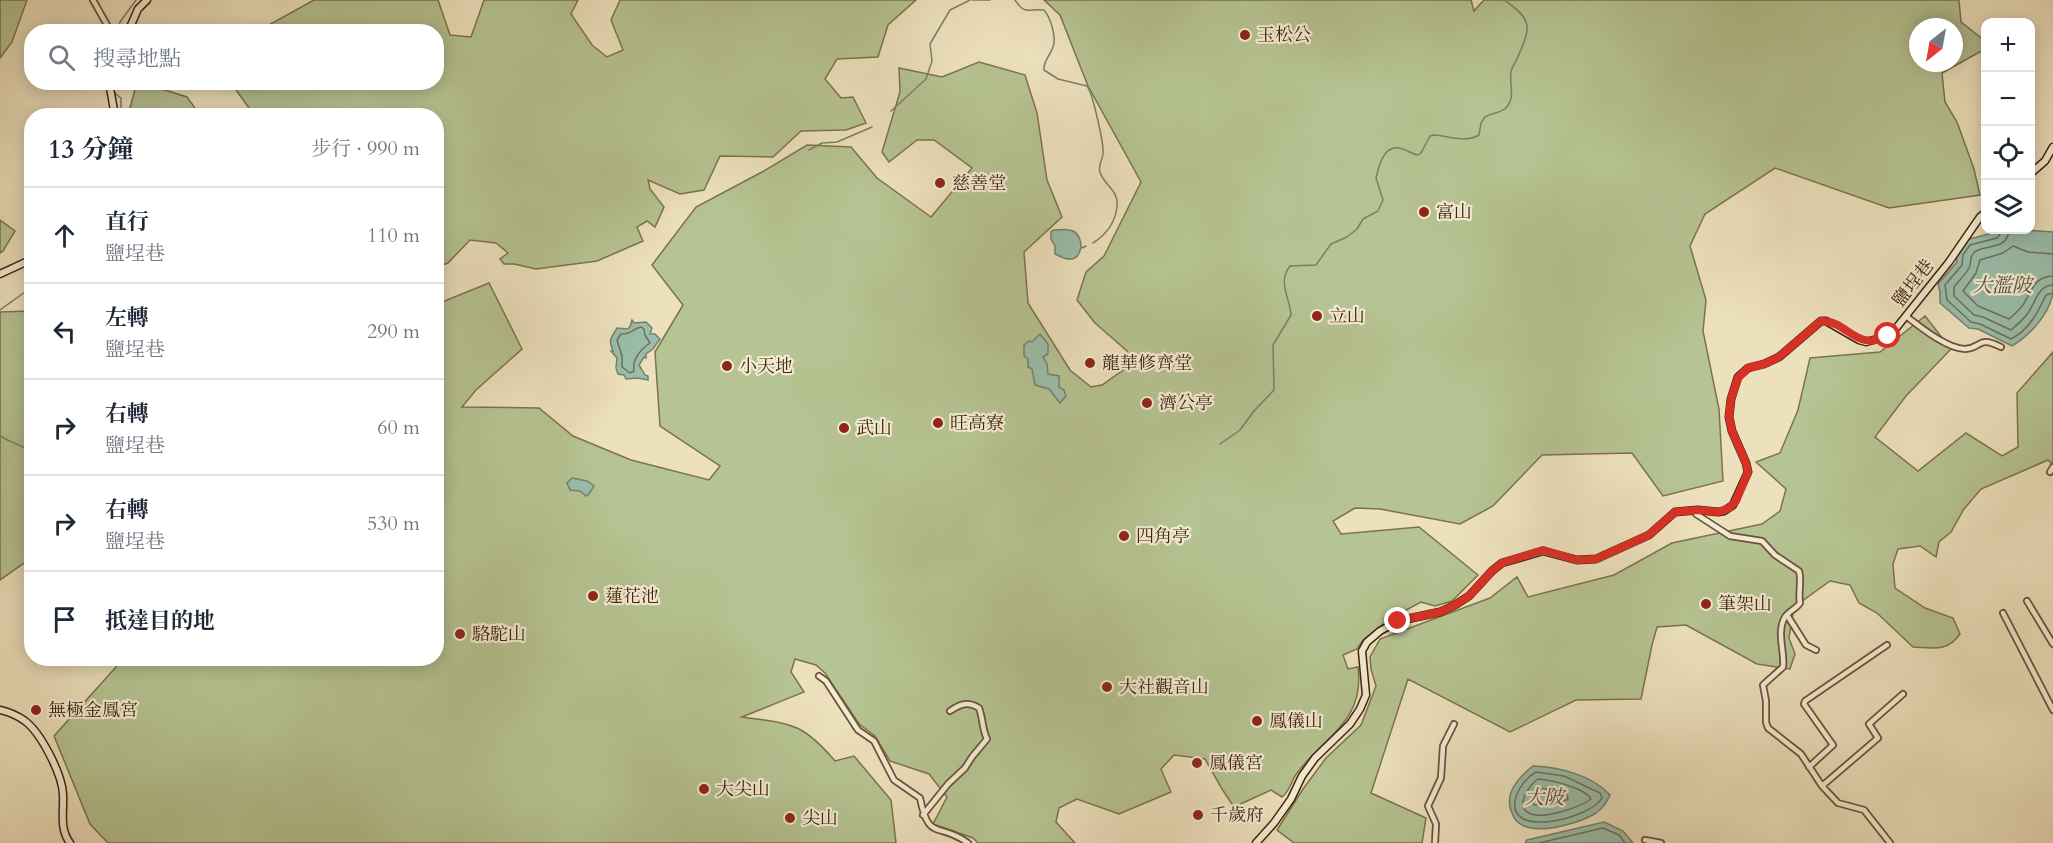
<!DOCTYPE html>
<html lang="zh-TW">
<meta charset="utf-8">
<style>
:root{--surface:#fff;--page:#f2f2f3;--text:#1f2937;--muted:#747a83;--line:#e0e1e3}
body{margin:0;font-family:Cardo,"Noto Serif TC",serif;background:var(--page);color:var(--text)}
.controls{position:absolute;right:18px;top:18px;display:grid;overflow:hidden;border-radius:12px;box-shadow:0 3px 15px #0003}
.controls button{width:54px;height:54px;display:grid;place-items:center;padding:0;border:0;border-bottom:2px solid var(--line);background:var(--surface);color:var(--text);font:30px sans-serif}
.compass{position:absolute;left:1909px;top:18px;width:54px;height:54px;border-radius:50%;background:var(--surface);box-shadow:0 3px 15px #0003;rotate:211deg}
.stop{position:absolute;width:18px;height:18px;margin:-14px;border:4px solid #d93025;border-radius:50%;background:#fff}
.stop.end{background:#d93025;border-color:#fff;box-shadow:0 2px 6px #0008}
.list{margin:0;padding:0;list-style:none}
h2{display:flex;justify-content:space-between;align-items:center;height:78px;margin:0;padding:0 24px;font-size:26px}
h2 small{font-size:20px;font-weight:400;color:var(--muted)}
.list li{display:grid;grid-template-columns:39px 1fr auto;gap:18px;align-items:center;box-sizing:border-box;height:96px;padding:0 24px;border-top:2px solid var(--line)}
.list b{display:block;font-size:22px;white-space:nowrap}
.list p{margin:0;font-size:20px;white-space:nowrap;color:var(--muted)}
.list em{font-size:20px;font-style:normal;color:var(--muted)}
.icon{flex:none;width:33px;height:33px;fill:none;stroke:currentColor;stroke-width:2;stroke-linecap:round;stroke-linejoin:round}
.map{position:relative;flex:none;width:2053px;height:843px;overflow:hidden}
.search{position:absolute;background:var(--surface);box-shadow:0 3px 15px #0003;left:24px;top:24px;width:420px;height:66px;display:flex;align-items:center;gap:15px;box-sizing:border-box;padding:0 21px;border-radius:24px;color:var(--muted);font-size:22px}
.panel{position:absolute;background:var(--surface);box-shadow:0 3px 15px #0003;left:24px;top:108px;width:420px;height:558px;border-radius:24px}
.map>svg:first-child{display:block}
</style>
<div class="map">
<svg width="2053" height="843" viewBox="0 0 2053 843">
<rect width="100%" height="100%" fill="#ede1bd"/>
<filter id="stains"><feTurbulence type="fractalNoise" baseFrequency=".00333" numOctaves="4"/><feColorMatrix values="0 0 0 0 .2 0 0 0 0 .09 0 0 0 0 .02 0 0 0 .5 -.17"/></filter>
<radialGradient id="worn" r=".72"><stop offset=".6" stop-color="#630" stop-opacity="0"/><stop offset="1" stop-color="#630" stop-opacity=".3"/></radialGradient>
<path fill="#b6c392" stroke="#7c724e" stroke-width="1.5" fill-rule="evenodd" d="M0 0H27L12 42 0 58Z
M314 0H438L450 35 471 37 484 0H578L571 14 592 45 607 57 623 50 611 20 620 0H916L888 25 878 57 837 59 825 79 841 98 853 97 866 123 846 130 801 131 773 157 720 156 704 190 680 194 648 180 650 189 664 207 655 227 647 221 637 227 643 241 597 261 536 269 514 264H504L500 259 508 253 496 243 470 240 448 263 437 267 436 116 254 115 231 83 436 82V32L258 31Z
M1044 0H1471L1474 11 1484 0H1959L1961 22 1985 41V49L1942 73 1945 102 1957 122 1974 169 1980 195 1889 208 1775 168 1705 214 1690 246 1706 300 1703 331 1719 409 1723 481 1663 496 1632 453 1542 455 1493 506 1460 524 1380 509 1355 508 1333 521 1341 534 1419 527 1478 575 1452 601 1435 606 1421 602 1393 617 1363 640 1357 649 1343 655 1348 669 1358 667C1365 721 1325 736 1297 773 1291 781 1290 791 1282 797L1271 790 1234 807 1222 789 1205 759 1174 755 1161 769 1171 792 1119 814 1077 799 1059 808 1056 822 1075 843H978L973 838 933 824 947 797 929 774 890 761 875 736 859 724 825 673 816 665 795 659 791 672 804 692 742 717C790 724 801 721 835 761L854 756 891 800 896 843H108L90 824 54 736 116 667V659L436 658 437 304 489 283 522 349 476 390 462 407 539 408 573 436 631 460 709 480 720 466 660 426 655 352 683 305 652 265 696 207 762 172 807 145 851 147 877 178 931 217 972 168 934 140H917L889 162 882 152 900 92 899 68 942 77 979 62 1025 75 1037 113 1047 180 1062 217 1024 252 1028 303 1070 370 1091 387 1102 385 1123 370 1127 351 1095 323 1077 300 1086 272 1104 256 1141 182 1088 86 1060 15ZM1918 27H1954V63H1918Z
M137 82 143 83 187 97 200 115H128Z
M0 220 15 231 3 251 0 253Z
M31 311V558L0 580V312Z
M1925 316 1951 349 1906 396 1875 437 1918 471 1966 433 2002 456 2018 447 2017 393 2053 352V465L2048 460 1981 489 1964 509 1951 532 1939 542 1936 557 1920 546 1898 549 1893 564 1895 588 1925 608 1953 618 1960 634C1948 652 1933 648 1913 647L1877 613 1859 603 1850 585 1830 581 1794 607 1789 638 1795 654 1790 669 1757 664 1686 625 1657 627 1652 645 1641 699 1576 700 1510 732 1408 679 1371 793 1426 818 1422 843H1294L1277 830 1303 789 1326 758 1361 725 1376 686 1371 669 1370 657 1380 639 1490 598 1517 577 1528 597 1614 575 1672 543 1762 524 1780 511 1786 489 1756 462 1780 453 1798 410 1810 358 1880 352Z"/>
<path fill="#9abeab" stroke="#76806b" stroke-width="1.5" d="M1053 230C1060 230 1066 228 1073 231 1085 237 1083 260 1069 259 1064 259 1060 256 1055 254V246L1051 239V232Z
M2023 230 2053 232C2053 250 2053 277 2053 293 2049 315 2030 335 2012 346L1978 329 1969 328 1940 303V292L1938 284 1957 262 1956 254 1966 240 2000 231Z
M632 320 634 323 646 322 652 328 650 334H655L660 339 653 349 646 354V358L644 357 639 365 645 375 648 376V380L638 378 626 379 624 375 618 374 616 368 617 358 611 351H613C608 338 611 339 617 328L627 329 630 327Z
M1040 334 1048 344V354L1043 357 1047 364 1048 374 1059 376V387L1064 390 1066 396 1060 403 1049 389 1035 385 1032 369 1028 367V359L1024 356V345L1029 341 1032 342Z
M572 478 587 481 594 486 589 494 586 496 580 491 570 490 567 483Z
M1533 766C1559 767 1592 775 1610 795 1607 802 1603 808 1596 813 1580 823 1541 834 1524 826 1517 823 1514 819 1512 813 1503 794 1519 777 1533 766Z
M1604 822 1623 831 1633 843H1525L1527 840Z"/>
<g fill="none" stroke-linecap="round" stroke-linejoin="round">
<path stroke="#6e705b" stroke-width="1.5" d="M2001 230 2000 234 1997 238 1970 245 1963 255 1962 265 1945 285 1947 300 1971 322 1980 324 2011 339C2029 330 2038 312 2046 295L2053 293
M2009 230C2007 250 1989 244 1976 251 1969 255 1972 262 1969 268 1965 275 1959 281 1954 287V296L1974 315 1983 317 2011 330C2017 325 2024 319 2028 313 2036 302 2037 286 2053 285
M2053 254 2028 252 2013 246 2003 253 1980 260 1976 273 1963 291 1978 306 2009 319C2014 315 2019 310 2023 305 2032 291 2033 277 2053 276
M641 327 644 329 645 335 650 343C641 349 632 359 634 371L630 373 622 367V356L617 340 621 334C632 334 632 329 641 327Z
M1536 772 1564 776 1600 793 1602 798C1590 819 1503 840 1516 797 1519 787 1527 777 1536 772Z
M1538 779C1552 780 1585 788 1591 799 1579 808 1544 819 1531 814 1513 808 1529 785 1538 779Z
M1541 788 1567 795 1568 799 1560 803 1534 805 1532 801Z
M1539 843 1603 828 1619 835 1625 843"/>
<path stroke="#76806b" stroke-width="1.5" d="M972 0H990
M1015 0C1026 16 1028 8 1044 10 1050 17 1057 37 1053 47 1050 56 1043 61 1044 70L1058 79 1087 86C1093 94 1104 144 1103 154 1102 161 1098 165 1100 172 1103 184 1119 191 1117 205 1116 222 1107 234 1093 243
M117 32 120 22 136 0
M102 82 106 86
M112 91 121 98V116
M891 111 926 79 932 61 930 44 950 10 970 0
M809 150 822 143 837 142 872 127
M1082 248 1086 246
M0 310 32 287
M0 436C13 444 20 443 32 453
M1220 444 1240 430 1254 411 1274 390 1273 345 1291 315C1290 298 1277 282 1290 266L1316 265 1331 244 1347 237 1357 229 1363 219 1378 211 1383 200 1376 178C1379 166 1383 146 1399 148 1406 149 1411 154 1418 155L1421 153 1430 136 1434 135C1448 136 1466 143 1479 135L1481 123 1485 117C1492 113 1500 113 1506 108 1516 97 1509 84 1511 72 1512 67 1515 63 1517 59 1530 28 1535 21 1504 0"/>
<g stroke="#6c5238" stroke-width="8">
<path id="street" d="M93 0 111 32
M1906 316C1919 326 1947 349 1965 349 1983 348 1977 335 2001 347
M2050 472 2053 467
M1697 510 1696 514 1730 536 1762 541 1775 555 1799 571C1802 581 1798 592 1800 603 1796 609 1789 611 1785 617 1776 632 1785 652 1783 667L1763 685 1766 701V722L1768 728 1801 754 1822 786 1838 803 1864 810 1890 843
M2027 601 2053 644
M2003 613 2053 710
M1787 615 1806 645 1816 650
M819 676 826 681 858 730 874 741 894 780 920 798C929 843 938 821 968 843
M1809 767 1833 745 1804 704 1805 701 1887 645
M1822 786 1878 738 1869 724 1903 694
M923 815 948 784 965 768 972 757 987 739C982 729 983 718 979 708 968 701 960 704 950 711
M1645 840 1661 843
M1435 843 1436 824 1428 806 1441 778 1443 746 1454 724"/>
</g>
<g stroke="#41220b" stroke-width="9">
<path id="secondary" d="M128 32 138 9 147 0
M109 82 115 116
M2030 174 2045 161 2053 147
M0 274 28 261 32 255
M0 710C9 712 18 716 25 721 41 733 62 774 63 794 64 812 59 828 70 843
M1256 843 1274 823 1291 799 1302 776 1315 758 1350 724 1360 709 1366 695 1362 651 1367 642 1380 631 1398 621 1440 612 1455 605 1469 596 1492 571 1502 563 1543 551 1577 560 1596 559 1649 535 1675 512 1698 510 1718 512 1724 511 1733 505 1748 472 1746 463 1732 431 1729 417 1731 399 1738 377 1748 368 1764 364 1779 357 1821 321H1826L1859 340 1866 342 1888 336 1897 327 1949 262 1980 217 1986 212"/>
</g>
<use href="#street" stroke="#f3ecd4" stroke-width="4.5"/>
<use href="#secondary" stroke="#f3ecd4" stroke-width="6"/>
</g>
<g fill="none" stroke-linecap="round" stroke-linejoin="round">
<path stroke="#d93025" stroke-width="8" d="M1398 621 1440 612 1455 605 1469 596 1492 571 1502 563 1543 550 1577 560 1596 559 1649 535 1675 512 1698 510 1718 512 1729 508 1736 501 1748 472 1746 463 1732 431 1729 417 1731 399 1738 378 1748 368 1764 364 1779 357 1821 321C1849 321 1854 352 1888 336"/>
</g>
<g fill="#8f2418" stroke="#f3ecd4" stroke-width="2">
<circle cx="1245" cy="35" r="6"/>
<circle cx="940" cy="183" r="6"/>
<circle cx="1424" cy="212" r="6"/>
<circle cx="1317" cy="316" r="6"/>
<circle cx="1090" cy="363" r="6"/>
<circle cx="727" cy="366" r="6"/>
<circle cx="1147" cy="403" r="6"/>
<circle cx="938" cy="423" r="6"/>
<circle cx="844" cy="428" r="6"/>
<circle cx="1124" cy="536" r="6"/>
<circle cx="593" cy="596" r="6"/>
<circle cx="1706" cy="604" r="6"/>
<circle cx="460" cy="634" r="6"/>
<circle cx="1107" cy="687" r="6"/>
<circle cx="36" cy="710" r="6"/>
<circle cx="1257" cy="721" r="6"/>
<circle cx="1197" cy="763" r="6"/>
<circle cx="704" cy="789" r="6"/>
<circle cx="1198" cy="815" r="6"/>
<circle cx="790" cy="818" r="6"/>
</g>
<g text-anchor="middle" stroke-width="4.5" stroke-linejoin="round" paint-order="stroke">
<g font-size="18" fill="#41220b" stroke="#f3ecd4" text-anchor="start">
<text x="1257" y="41">玉松公</text>
<text x="952" y="189">慈善堂</text>
<text x="1436" y="218">富山</text>
<text x="1329" y="322">立山</text>
<text x="1102" y="369">龍華修齊堂</text>
<text x="739" y="372">小天地</text>
<text x="1159" y="409">濟公亭</text>
<text x="950" y="429">旺高寮</text>
<text x="856" y="434">武山</text>
<text x="1136" y="542">四角亭</text>
<text x="605" y="602">蓮花池</text>
<text x="1718" y="610">筆架山</text>
<text x="472" y="640">駱駝山</text>
<text x="1119" y="693">大社觀音山</text>
<text x="48" y="716">無極金鳳宮</text>
<text x="1269" y="727">鳳儀山</text>
<text x="1209" y="769">鳳儀宮</text>
<text x="716" y="795">大尖山</text>
<text x="1210" y="821">千歲府</text>
<text x="802" y="824">尖山</text>
</g>
<g font-size="18" fill="#41220b" stroke="#f3ecd4">
<text transform="translate(1913 283) rotate(-52)" y="6">鹽埕巷</text>
</g>
<g font-size="20" font-style="italic" fill="#5c513b" stroke="#f3ecd4">
<text x="2002" y="292">大濫陂</text>
<text x="1544" y="804">大陂</text>
</g>
</g>
<rect width="100%" height="100%" filter="url(#stains)"/>
<rect width="100%" height="100%" fill="url(#worn)"/>
</svg>
<div class="controls">
<button>+</button>
<button>−</button>
<button><svg class="icon" aria-label="locate" viewBox="0 0 24 24"><circle cx="12" cy="12" r="6"/><path d="M12 2v4M12 18v4M2 12h4M18 12h4"/></svg></button>
<button><svg class="icon" aria-label="layers" viewBox="0 0 24 24"><path d="M12 4l9 5-9 5-9-5zM3 14l9 5 9-5"/></svg></button>
</div>
<svg class="compass" viewBox="-18 -18 36 36"><path d="M0-13l5 13h-10z" fill="#e53935"/><path d="M0 13l5-13h-10z" fill="#747a83"/></svg>
<div class="stop" style="left:1888px;top:336px"></div>
<div class="stop end" style="left:1398px;top:621px"></div>
<div class="search"><svg class="icon" aria-label="search" viewBox="0 0 24 24"><circle cx="10" cy="10" r="6"/><path d="M15 15l6 6"/></svg>搜尋地點</div>
<section class="panel">
<h2>13 分鐘<small>步行 · 990 m</small></h2>
<ul class="list">
<li><svg class="icon" aria-label="ahead" viewBox="0 0 24 24"><path d="M12 20V5M6 11l6-6 6 6"/></svg><div><b>直行</b><p>鹽埕巷</p></div><em>110 m</em></li>
<li><svg class="icon" aria-label="left" viewBox="0 0 24 24"><path d="M17 20v-9H6M10 6l-5 5 5 5"/></svg><div><b>左轉</b><p>鹽埕巷</p></div><em>290 m</em></li>
<li><svg class="icon" aria-label="right" viewBox="0 0 24 24"><path d="M7 20v-9h11M14 6l5 5-5 5"/></svg><div><b>右轉</b><p>鹽埕巷</p></div><em>60 m</em></li>
<li><svg class="icon" aria-label="right" viewBox="0 0 24 24"><path d="M7 20v-9h11M14 6l5 5-5 5"/></svg><div><b>右轉</b><p>鹽埕巷</p></div><em>530 m</em></li>
<li><svg class="icon" aria-label="arrive" viewBox="0 0 24 24"><path d="M6 21V4h12l-3 4 3 4H6"/></svg><div><b>抵達目的地</b></div></li>
</ul>
</section>
</div>
